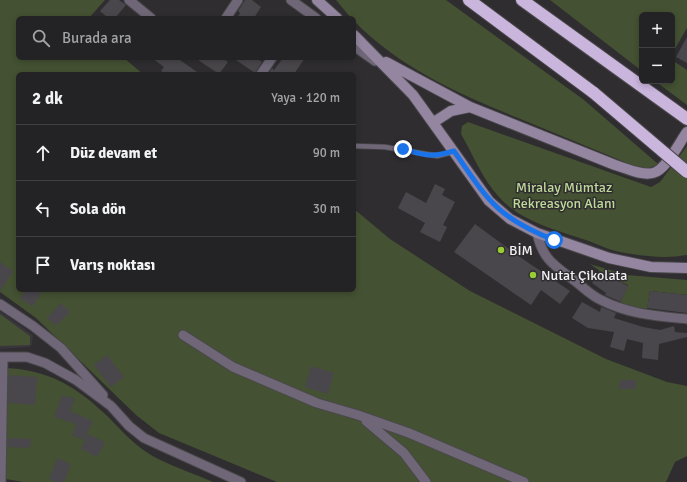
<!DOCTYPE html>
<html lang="tr">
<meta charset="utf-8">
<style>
:root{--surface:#232224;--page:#2f2f31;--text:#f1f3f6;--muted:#a3a4a6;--line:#403f41}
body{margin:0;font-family:Signika,sans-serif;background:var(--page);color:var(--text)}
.controls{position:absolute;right:12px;top:12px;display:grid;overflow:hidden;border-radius:6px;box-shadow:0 2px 6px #0003}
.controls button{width:36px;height:36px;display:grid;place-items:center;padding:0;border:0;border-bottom:1px solid var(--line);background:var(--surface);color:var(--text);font:20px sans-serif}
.stop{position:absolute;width:12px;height:12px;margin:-9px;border:3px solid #1a73e8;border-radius:50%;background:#fff}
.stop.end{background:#1a73e8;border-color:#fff;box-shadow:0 1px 4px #0008}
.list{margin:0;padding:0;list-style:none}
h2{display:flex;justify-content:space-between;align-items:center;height:52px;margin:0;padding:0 16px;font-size:17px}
h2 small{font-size:13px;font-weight:400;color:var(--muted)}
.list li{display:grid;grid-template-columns:26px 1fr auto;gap:12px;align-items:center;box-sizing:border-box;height:56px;padding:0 16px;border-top:1px solid var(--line)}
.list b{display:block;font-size:15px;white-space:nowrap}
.list em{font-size:13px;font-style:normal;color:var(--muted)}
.icon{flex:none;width:22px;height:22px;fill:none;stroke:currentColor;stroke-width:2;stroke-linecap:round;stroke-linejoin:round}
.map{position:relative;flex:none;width:687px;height:482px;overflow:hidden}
.search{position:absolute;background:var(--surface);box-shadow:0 2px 6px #0003;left:16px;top:16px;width:340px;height:44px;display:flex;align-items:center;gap:10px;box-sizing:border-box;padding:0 14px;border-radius:6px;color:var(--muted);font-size:15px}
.panel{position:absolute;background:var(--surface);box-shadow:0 2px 6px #0003;left:16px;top:72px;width:340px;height:220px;border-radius:6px}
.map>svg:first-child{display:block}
</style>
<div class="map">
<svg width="687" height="482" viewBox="0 0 687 482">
<rect width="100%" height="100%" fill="#2f2d30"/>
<path fill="#39353d" d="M0 311 33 335 32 345 29 347 0 349Z"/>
<path fill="#445132" d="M0 0H105L89 18H18V58H124L143 74H18V290H354V209L390 239 470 291 606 359 667 382 687 386V456L675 462 666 482H277L159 433 136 415 36 318 0 292Z
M336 0H446L584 100 658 164 647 169 634 166C596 150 557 134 518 118 459 94 400 68 354 21V18H351Z
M550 0H687V28L672 54V15H642V71Z
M672 60 687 70V105L655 81H672Z
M468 122 651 187 660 182 687 146V255C665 259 642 256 620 252 609 250 597 244 586 240 556 230 520 221 499 197 483 180 473 155 461 134L462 126Z
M590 264 627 275 687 280V295L650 291 647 309 620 304 628 285 607 276Z
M0 314 30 336V345L0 346Z
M6 368C47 370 74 385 104 413 119 427 132 444 151 455 170 466 193 473 213 482H23L6 479Z"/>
<path fill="#49474b" d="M110 0H119L126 5 115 18H108L100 11Z
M245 0H252L261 7 254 18H237L240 13 238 11Z
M687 37V63L676 57Z
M152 58H177L200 74H166L161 71 164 67Z
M195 58H222L228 62 219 74Z
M233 58H256L262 62 255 73Z
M283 58H305L294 74H268L272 68 274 70Z
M435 184 445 189 442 195 455 202 443 225 447 227 440 242 420 232 425 223 398 208 406 192 426 203Z
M475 224 517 255 570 291 560 304 541 290 531 305 454 252Z
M0 262 13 271 0 291Z
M599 271 628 286 621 302 605 295 606 293 592 283Z
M26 290H43L33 306 20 299Z
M650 291 687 295V313L647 308Z
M582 302 600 312 601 307 616 313 614 318 643 327 660 330 674 326 675 332 687 333V337L659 344 658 360 642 358 643 343 627 339 624 351 610 347 614 332 588 328 572 318Z
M61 303 70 312 56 326 47 318Z
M107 355 124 377 111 387 94 365Z
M311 366 334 373 328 394 305 387Z
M9 375 37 377 35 405 8 403Z
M620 380H636V389H619Z
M62 395 75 399 70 411 93 421 84 440 72 435 76 424 54 417Z
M88 434 105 442 97 457 81 449Z
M8 438 31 439 30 448 8 447Z
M57 458 71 464 64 482H56L49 479Z"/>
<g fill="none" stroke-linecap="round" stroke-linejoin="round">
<g stroke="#4a484b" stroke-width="6">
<path id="lane" d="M354 146 385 147 437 156 453 152"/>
</g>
<g stroke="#4a484b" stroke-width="11">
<path id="street" d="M129 0 151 18
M291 0 316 18
M226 18 238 0
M354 46 375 61
M261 74 272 58
M537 233C542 257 552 264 571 278 581 285 590 295 601 300 628 314 657 316 687 319
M0 304 33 326 61 348 103 395
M183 335 233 367 317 403 358 415 409 433 524 482
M0 357H27L45 363 76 380 111 406 129 426 144 438 241 482
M366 421 404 453 426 482
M1 482 3 357"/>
</g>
<g stroke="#4a484b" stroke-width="12">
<path id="secondary" d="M317 0 337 18
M354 35 413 95 489 201 510 219 537 233 609 258 651 267 687 268
M386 62 470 107 615 165C626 168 641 176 653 173 666 170 679 143 687 132
M434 122 451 111 470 107"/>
</g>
<g stroke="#4a484b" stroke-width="14">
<path id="highway" d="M469 0 594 93
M522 0 687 119"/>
</g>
<use href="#lane" stroke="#6f6777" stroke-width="4.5"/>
<use href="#street" stroke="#6f6777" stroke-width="9"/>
<use href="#secondary" stroke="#9486a0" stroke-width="10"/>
<use href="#highway" stroke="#cab5dd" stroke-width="12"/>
<g stroke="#4a484b" stroke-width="14" stroke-linecap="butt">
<path id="highway-bridge" d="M594 93 687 172"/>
</g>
<use href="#highway-bridge" stroke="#cab5dd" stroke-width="12"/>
</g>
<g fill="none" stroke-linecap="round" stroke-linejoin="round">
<path stroke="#1a73e8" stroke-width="5" d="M403 149C425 155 431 158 454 151 487 199 497 218 554 240"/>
</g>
<g fill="#99cb35" stroke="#2f2d30" stroke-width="1.5">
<circle cx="501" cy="250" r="4"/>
<circle cx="533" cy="275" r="4"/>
</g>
<g text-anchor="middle" stroke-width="3" stroke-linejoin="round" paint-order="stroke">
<g font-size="14" fill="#bed998" stroke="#2f2d30">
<text x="564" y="192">Miralay Mümtaz<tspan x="564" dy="16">Rekreasyon Alanı</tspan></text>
</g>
<g font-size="14" fill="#f3f1f4" stroke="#2f2d30" text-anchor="start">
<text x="509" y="255">BİM</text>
<text x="541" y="280">Nutat Çikolata</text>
</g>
</g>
</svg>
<div class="controls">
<button>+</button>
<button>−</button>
</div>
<div class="stop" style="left:554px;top:240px"></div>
<div class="stop end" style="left:403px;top:149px"></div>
<div class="search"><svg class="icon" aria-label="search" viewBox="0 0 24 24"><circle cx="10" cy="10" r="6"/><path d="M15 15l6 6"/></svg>Burada ara</div>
<section class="panel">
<h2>2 dk<small>Yaya · 120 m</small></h2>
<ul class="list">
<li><svg class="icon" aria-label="ahead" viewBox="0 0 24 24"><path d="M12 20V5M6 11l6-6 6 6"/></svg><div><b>Düz devam et</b></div><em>90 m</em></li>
<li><svg class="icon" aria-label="left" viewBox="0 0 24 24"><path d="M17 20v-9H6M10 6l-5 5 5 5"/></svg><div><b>Sola dön</b></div><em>30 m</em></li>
<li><svg class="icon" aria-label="arrive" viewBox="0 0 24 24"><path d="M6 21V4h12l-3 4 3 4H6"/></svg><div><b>Varış noktası</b></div></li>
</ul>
</section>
</div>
